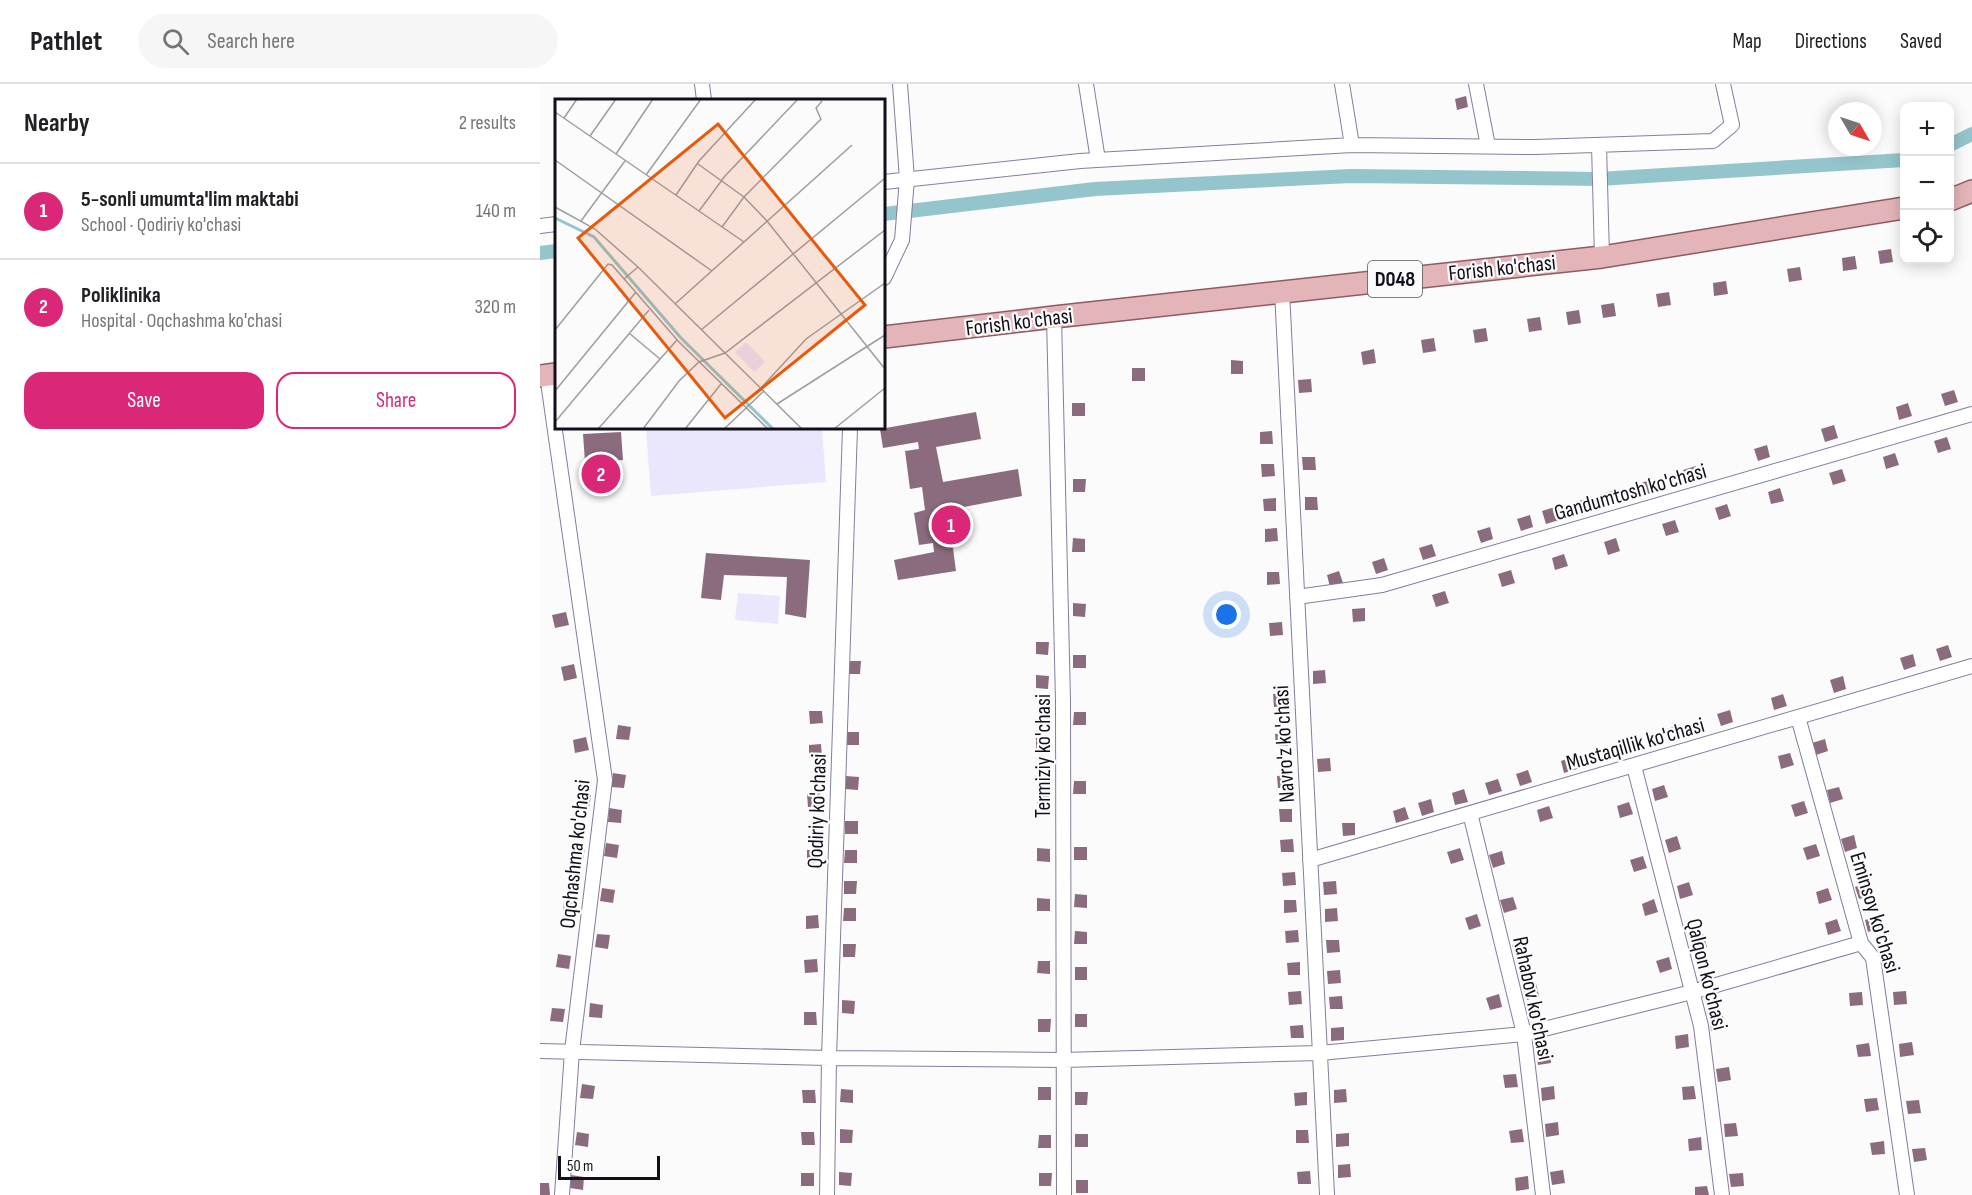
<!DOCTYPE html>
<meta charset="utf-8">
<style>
:root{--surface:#fff;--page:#f6f6f6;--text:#202124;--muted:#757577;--line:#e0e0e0;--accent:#db2777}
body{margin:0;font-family:"Sofia Sans Condensed",sans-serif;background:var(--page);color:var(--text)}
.controls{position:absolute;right:18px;top:18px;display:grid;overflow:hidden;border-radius:12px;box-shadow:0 3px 15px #0003}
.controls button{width:54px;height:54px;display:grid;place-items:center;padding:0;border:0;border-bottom:2px solid var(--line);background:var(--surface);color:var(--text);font:30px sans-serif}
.compass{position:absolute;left:1288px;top:18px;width:54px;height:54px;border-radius:50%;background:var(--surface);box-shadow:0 3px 15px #0003;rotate:129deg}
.scale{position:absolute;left:18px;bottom:15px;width:102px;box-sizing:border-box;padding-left:6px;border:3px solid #120f1b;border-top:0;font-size:16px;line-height:21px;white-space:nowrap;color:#120f1b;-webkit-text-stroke:4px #fbfbfb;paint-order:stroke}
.you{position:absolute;left:687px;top:531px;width:21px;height:21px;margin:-15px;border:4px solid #fff;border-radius:50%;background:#1a73e8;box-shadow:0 0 0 9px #1a73e833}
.badge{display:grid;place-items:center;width:39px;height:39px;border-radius:50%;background:var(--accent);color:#fff;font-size:20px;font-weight:700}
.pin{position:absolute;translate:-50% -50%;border:3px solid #fff;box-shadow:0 2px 6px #0006}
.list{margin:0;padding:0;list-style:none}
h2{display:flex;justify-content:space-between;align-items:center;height:78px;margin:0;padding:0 24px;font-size:26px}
h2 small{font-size:20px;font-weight:400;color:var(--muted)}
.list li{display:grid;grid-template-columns:39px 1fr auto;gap:18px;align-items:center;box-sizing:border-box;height:96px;padding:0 24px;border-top:2px solid var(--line)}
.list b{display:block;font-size:22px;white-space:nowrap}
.list p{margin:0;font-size:20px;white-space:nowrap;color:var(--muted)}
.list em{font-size:20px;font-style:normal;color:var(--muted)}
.actions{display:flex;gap:12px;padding:18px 24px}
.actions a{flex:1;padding:14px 0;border:2px solid var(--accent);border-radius:18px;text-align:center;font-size:21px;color:var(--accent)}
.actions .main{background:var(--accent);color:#fff}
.icon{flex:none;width:33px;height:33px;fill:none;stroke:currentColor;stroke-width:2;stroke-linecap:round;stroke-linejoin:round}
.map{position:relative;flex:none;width:1432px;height:1111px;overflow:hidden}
header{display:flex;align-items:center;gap:36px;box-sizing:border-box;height:84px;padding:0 30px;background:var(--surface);border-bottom:2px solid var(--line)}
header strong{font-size:28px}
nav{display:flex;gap:33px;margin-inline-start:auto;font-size:21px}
.search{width:420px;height:54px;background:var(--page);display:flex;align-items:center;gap:15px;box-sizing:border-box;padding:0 21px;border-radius:33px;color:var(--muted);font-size:22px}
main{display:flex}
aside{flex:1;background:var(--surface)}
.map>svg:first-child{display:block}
</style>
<header>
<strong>Pathlet</strong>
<div class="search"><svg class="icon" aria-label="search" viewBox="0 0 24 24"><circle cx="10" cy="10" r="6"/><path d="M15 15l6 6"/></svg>Search here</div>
<nav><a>Map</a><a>Directions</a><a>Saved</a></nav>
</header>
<main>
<aside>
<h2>Nearby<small>2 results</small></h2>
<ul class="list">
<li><span class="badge">1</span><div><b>5-sonli umumta'lim maktabi</b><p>School · Qodiriy ko'chasi</p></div><em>140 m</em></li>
<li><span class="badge">2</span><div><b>Poliklinika</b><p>Hospital · Oqchashma ko'chasi</p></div><em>320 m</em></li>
</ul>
<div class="actions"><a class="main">Save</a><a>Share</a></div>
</aside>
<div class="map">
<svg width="1432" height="1111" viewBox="0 0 1432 1111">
<rect width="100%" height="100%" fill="#fbfbfb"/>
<path fill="#eae7fd" d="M106 344H282L286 398 111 412Z
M198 509 240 512 238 540 195 536Z"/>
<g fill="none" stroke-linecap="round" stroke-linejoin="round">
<path stroke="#94c5cc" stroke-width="14" d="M1410 61 1432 50
M344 130 555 105 811 92 1059 95 1364 76
M0 169 16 167"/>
</g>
<path fill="#8b6c7e" d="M926 12 928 23 917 26 915 15Z
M1351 165 1353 178 1340 180 1338 167Z
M1315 172 1317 185 1303 187 1302 174Z
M1260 183 1262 196 1249 198 1247 185Z
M1186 197 1188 210 1174 212 1173 199Z
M1129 208 1131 221 1118 223 1116 210Z
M1074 219 1076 232 1063 234 1061 221Z
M1039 226 1041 239 1028 241 1026 228Z
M1000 233 1002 246 989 248 987 235Z
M946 244 948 257 935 259 933 246Z
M894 254 896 267 883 269 881 256Z
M834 265 836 279 823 281 821 268Z
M691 276 703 277V290H691Z
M592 284H605V297H592Z
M771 295 772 308 759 309 758 296Z
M1414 306 1418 318 1405 322 1401 310Z
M532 319H545V332H532Z
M1368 319 1372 332 1359 336 1356 323Z
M436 328 441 355 396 363 403 398 478 385 482 412 408 426 416 487 358 496 354 476 394 468 393 459 379 461 374 429 385 426 382 403 370 405 365 367 379 365 378 358 343 364 340 345Z
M1294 341 1298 354 1285 358 1281 345Z
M732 347 733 360H720V348Z
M81 348 83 376 45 378 43 350Z
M1407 353 1411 365 1398 369 1394 357Z
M1227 361 1230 373 1218 377 1214 365Z
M1355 369 1359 381 1346 385 1343 373Z
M762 373H775L776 386H763Z
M721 380H734L735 392 722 393Z
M1156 382 1160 394 1147 398 1143 386Z
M1302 385 1306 397 1293 401 1289 389Z
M533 395H546L545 408H533Z
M1110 396 1114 408 1102 412 1098 400Z
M1240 404 1244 417 1231 420 1228 408Z
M1072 407 1075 419 1063 423 1059 411Z
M765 413H777L778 426H765Z
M736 414V427H724L723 415Z
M1045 415 1049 427 1037 431 1033 419Z
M1187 420 1191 432 1179 436 1175 424Z
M1015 423 1019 436 1006 440 1002 427Z
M990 431 993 443 981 447 977 435Z
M1135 436 1139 448 1126 452 1122 440Z
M950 443 953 455 941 459 937 447Z
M737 444 738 457 725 458V445Z
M533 454 545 455V468H532Z
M1076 454 1080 467 1068 471 1064 458Z
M892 460 896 472 883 476 879 464Z
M166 469 270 476 266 534 245 530 247 493 184 491 181 516 161 514Z
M1024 470 1028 482 1015 486 1012 474Z
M844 474 848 486 836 490 832 478Z
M971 486 975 499 962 503 958 490Z
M799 487 803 499 790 503 787 491Z
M727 488H739L740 500 727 501Z
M905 507 909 519 896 523 892 511Z
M533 519 546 520 545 533 533 532Z
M825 524V537L813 538 812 525Z
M26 528 29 541 15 544 12 531Z
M742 538 743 551 730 552 729 539Z
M496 558H509L508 571 496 570Z
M1408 561 1412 573 1400 577 1396 565Z
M1373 570 1376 582 1364 586 1360 574Z
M533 571H546V584H533Z
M308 577H321L320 590H308Z
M34 580 37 594 24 597 21 583Z
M785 586 786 599 773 600V587Z
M496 591 509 592 508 605 496 604Z
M1303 592 1306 605 1294 609 1290 596Z
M746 609 747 622 734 623 733 610Z
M1243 610 1247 622 1234 626 1231 614Z
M1190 626 1193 638 1181 642 1177 630Z
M269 627H282L283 639 270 640Z
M534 628H546V641H533Z
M78 641 91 643 89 656 76 655Z
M1139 641 1143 653 1130 657 1127 645Z
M307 648H319V661H307Z
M748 649V662H736L735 650Z
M46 653 49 666 35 669 33 656Z
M1101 653 1104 665 1092 669 1088 656Z
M496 654H509V668L496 667Z
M1285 655 1288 667 1276 671 1272 659Z
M281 660 282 673 269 674V661Z
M1250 669 1254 681 1241 685 1238 672Z
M1033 673 1037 685 1024 689 1021 677Z
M790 674 791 687 778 688 777 675Z
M988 686 992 698 980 702 976 690Z
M73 689 86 691 84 704 71 703Z
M750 691 751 704H738L737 692Z
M306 692 319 693 318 706 305 705Z
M958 695 962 707 949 711 945 699Z
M534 697H546V710H533Z
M1124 701 1128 713 1115 717 1112 705Z
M1299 703 1303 715 1290 719 1287 706Z
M924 705 928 718 915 721 912 709Z
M497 706H509V719H497Z
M38 709 51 711 49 724 36 722Z
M280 709 281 722 268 723 267 710Z
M891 715 894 728 882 732 878 719Z
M1264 717 1268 729 1255 733 1251 721Z
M1089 718 1093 730 1080 734 1077 722Z
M1009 722 1013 734 1000 738 997 726Z
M865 723 869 735 856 739 853 727Z
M69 724 82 726 81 739 68 738Z
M739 725H752V738H740Z
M305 737H318V750H305Z
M802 739H815V751L803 752Z
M1314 751 1317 764 1305 768 1301 755Z
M1137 752 1141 765 1129 769 1125 756Z
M753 755 754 768H741L740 756Z
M66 759 79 761 77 774 64 772Z
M1276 760 1280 772 1267 776 1263 764Z
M32 761 45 763 43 776 30 774Z
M534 763H547V776H534Z
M497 764 510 765V778L497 777Z
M920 764 924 776 911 780 907 768Z
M267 766H280V778L267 779Z
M305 766H317V779H304Z
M962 767 965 780 953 784 949 771Z
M1103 772 1107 784 1094 788 1090 776Z
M755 788 756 801 743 802 742 789Z
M304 797H317L316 810H304Z
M796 797 797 810 784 811 783 798Z
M1149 798 1153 811 1140 815 1137 802Z
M1327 799 1331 811 1319 815 1315 803Z
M62 804 75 806 73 819 60 817Z
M1288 804 1292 816 1279 820 1276 808Z
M535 810 547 811V824L534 823Z
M973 813 977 825 964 829 960 816Z
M497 814 510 815V827H497Z
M1114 815 1118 828 1105 832 1102 820Z
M744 816H756L757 828 744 829Z
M24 817 37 819 36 832 23 831Z
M304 824H316V837H303Z
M797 824 798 837 785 838V825Z
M937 830 941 842 929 846 925 834Z
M278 831 279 844 266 845V832Z
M1337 832 1341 844 1328 848 1325 836Z
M1297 835 1301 847 1288 851 1285 839Z
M758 846 759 858 746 859 745 847Z
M535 847 547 848V860H534Z
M57 850 70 851 68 865 55 863Z
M1163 850 1167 863 1154 867 1150 854Z
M786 856H799L800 868 787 869Z
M985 857 988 869 976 873 972 861Z
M303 860H316L315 873H303Z
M18 870 31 872 29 885 16 883Z
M1129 873 1132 885 1120 889 1116 877Z
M277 875 278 888 265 889 264 876Z
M498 877H510V890L497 889Z
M760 878V891H748L747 879Z
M535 883H547V896H535Z
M800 886 801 899 788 900 787 887Z
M996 899 999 912 987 916 983 903Z
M761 907 762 920 749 921 748 908Z
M1366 907 1367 920 1354 921 1353 908Z
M1322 908 1323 921 1310 922 1309 909Z
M959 910 962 923 950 926 946 914Z
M802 912 803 925H790L789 913Z
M302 916 315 917 314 930 302 929Z
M50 919 63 921 62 934 49 933Z
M12 924 25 925 23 938 10 937Z
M264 928H276L277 941H264Z
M535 930H547V943H535Z
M1183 932 1185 945 1171 947 1170 934Z
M498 935H511L510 948H498Z
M763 941 764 954H751L750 942Z
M804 943V956L791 957V944Z
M1148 950 1149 963 1136 965 1135 952Z
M1372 958 1374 971 1360 973 1359 960Z
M1329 959 1331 972 1318 973 1316 961Z
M1010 967 1011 979 998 981 996 968Z
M1189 983 1191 996 1178 998 1176 985Z
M976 990 978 1003 965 1004 963 991Z
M42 1000 55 1002 53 1015 40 1014Z
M1014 1002 1015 1015 1002 1017 1001 1004Z
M1154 1002 1156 1015 1143 1016 1142 1003Z
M498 1003H511V1016H498Z
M301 1005 313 1006V1019L300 1018Z
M806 1005 807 1018 794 1019V1006Z
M262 1006H275L276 1019H263Z
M535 1008H548L547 1021H535Z
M767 1008V1021L755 1022 754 1009Z
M1337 1014 1339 1026 1326 1028 1324 1015Z
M1379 1016 1381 1029 1368 1030 1366 1017Z
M1018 1038 1019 1051 1006 1053 1005 1040Z
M1196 1039 1198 1052 1185 1053 1184 1040Z
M300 1045 313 1046 312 1059H300Z
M982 1045 984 1058 971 1059 969 1047Z
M756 1046H768L769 1059H756Z
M37 1048 49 1050 48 1063 35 1061Z
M261 1048H274L275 1061H262Z
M809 1049V1062L796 1063V1050Z
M535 1050H548V1063H535Z
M499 1051H511V1064H498Z
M1161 1053 1162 1066 1149 1067 1148 1055Z
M1344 1057 1345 1070 1332 1071 1330 1059Z
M1385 1064 1387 1076 1374 1078 1372 1065Z
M810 1080 811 1093 798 1094V1081Z
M1023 1086 1025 1099 1012 1101 1010 1088Z
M770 1087 771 1100H758L757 1088Z
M299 1088 312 1089 311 1102 299 1101Z
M261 1089H274V1102H261Z
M499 1089H512L511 1102H499Z
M1203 1089 1204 1102 1191 1103 1189 1090Z
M31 1091 44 1093 43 1106 30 1104Z
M988 1092 989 1105 976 1107 975 1094Z
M536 1096H548V1109H536Z
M0 1099H9L10 1111H0Z
M1167 1102 1169 1111H1155V1103Z"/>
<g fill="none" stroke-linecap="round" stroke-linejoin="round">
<g stroke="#847e9d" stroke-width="16">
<path id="street" d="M162 0 164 16
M546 0 558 76
M802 0 812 61
M936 0 948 62
M1059 61 1062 173
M344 98 540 77 812 61 995 63 1173 57 1192 41 1183 0
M0 142 16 140
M344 194 362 156 367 95 360 0
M742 207 787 1111
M514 233 523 617 524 1111
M7 291 65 696 32 967 22 1111
M757 513 842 501 1432 330
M1258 633 1321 859 1333 874 1367 1111
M1094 682 1161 942 1182 1111
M930 729 984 950 1003 1111
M770 776 1432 582
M0 967 289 974 523 976 780 969 984 950 1152 908 1321 859
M287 1111 289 974 310 344"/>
</g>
<g stroke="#8e5b62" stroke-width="24">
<path id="primary" d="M1410 116 1432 107
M344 253 514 233 1062 173 1364 124
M0 292 16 290"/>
</g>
<use href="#street" stroke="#fff" stroke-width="14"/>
<use href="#primary" stroke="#e3b5b8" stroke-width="21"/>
</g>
<g text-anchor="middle" stroke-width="4.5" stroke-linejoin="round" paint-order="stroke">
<rect fill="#fbfbfb" stroke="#58565e" stroke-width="1.5" x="828" y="177" width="54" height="36" rx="4.5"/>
<g font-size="21" font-weight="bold" fill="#120f1b">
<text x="855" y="202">D048</text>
</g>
<g font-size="22" fill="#120f1b" stroke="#fbfbfb">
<text transform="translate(962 183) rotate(-6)" y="8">Forish ko'chasi</text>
<text transform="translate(479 237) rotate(-7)" y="8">Forish ko'chasi</text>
<text transform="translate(1090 407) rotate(-16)" y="8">Gandumtosh ko'chasi</text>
<text transform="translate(1095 659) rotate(-16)" y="8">Mustaqillik ko'chasi</text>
<text transform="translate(743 660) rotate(-93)" y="8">Navro'z ko'chasi</text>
<text transform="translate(502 672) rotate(-90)" y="8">Termiziy ko'chasi</text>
<text transform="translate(276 727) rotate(-88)" y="8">Qodiriy ko'chasi</text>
<text transform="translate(34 770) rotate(-84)" y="8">Oqchashma ko'chasi</text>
<text transform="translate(1336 828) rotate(73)" y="8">Eminsoy ko'chasi</text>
<text transform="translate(1168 890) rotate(76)" y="8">Qalqon ko'chasi</text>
<text transform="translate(994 914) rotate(78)" y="8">Rahabov ko'chasi</text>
</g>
</g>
<g transform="translate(15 15)">
<rect width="330" height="330" fill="#fbfbfb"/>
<path d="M191 243 210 263 199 273 180 253Z" fill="#eae7fd"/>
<path fill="none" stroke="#94c5cc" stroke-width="3" d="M0 119 39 138 126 239 218 330"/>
<path fill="none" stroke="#9e9da1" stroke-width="1.5" d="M0 13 189 143M9 19 22 0M35 37 61 0M61 55 98 0M0 61 157 172M143 65 189 98 212 122 330 270M91 76 146 0M121 96 144 62 201 0M0 108 40 130 83 168 247 330M144 112 170 77 243 0M26 122 70 62M167 128 189 98 266 20 261 9 267 2M69 180 83 168M120 205 297 46M0 231 53 165 57 166 124 243 213 330M146 231 329 80M74 234 105 260M206 289 251 240 330 184M0 292 81 193M222 305 330 236M0 323 94 211M43 330 122 241M88 330 124 282 144 263 170 254 330 131M130 330 166 285M169 330 209 292M279 330 330 289"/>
<path fill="#e8590c" fill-opacity="0.15" stroke="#e8590c" stroke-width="3" d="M163 25 310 206 170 319 23 139Z"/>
<rect width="330" height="330" fill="none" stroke="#120f1b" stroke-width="3"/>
</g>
</svg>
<div class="controls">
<button>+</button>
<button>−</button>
<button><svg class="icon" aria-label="locate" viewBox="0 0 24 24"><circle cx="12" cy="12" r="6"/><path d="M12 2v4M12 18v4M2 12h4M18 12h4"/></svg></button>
</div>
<svg class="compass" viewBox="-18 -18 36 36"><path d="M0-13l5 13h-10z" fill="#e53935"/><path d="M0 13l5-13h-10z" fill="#757577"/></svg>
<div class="scale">50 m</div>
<div class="you"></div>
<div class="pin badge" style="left:411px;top:441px">1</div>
<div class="pin badge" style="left:61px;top:390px">2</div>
</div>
</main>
